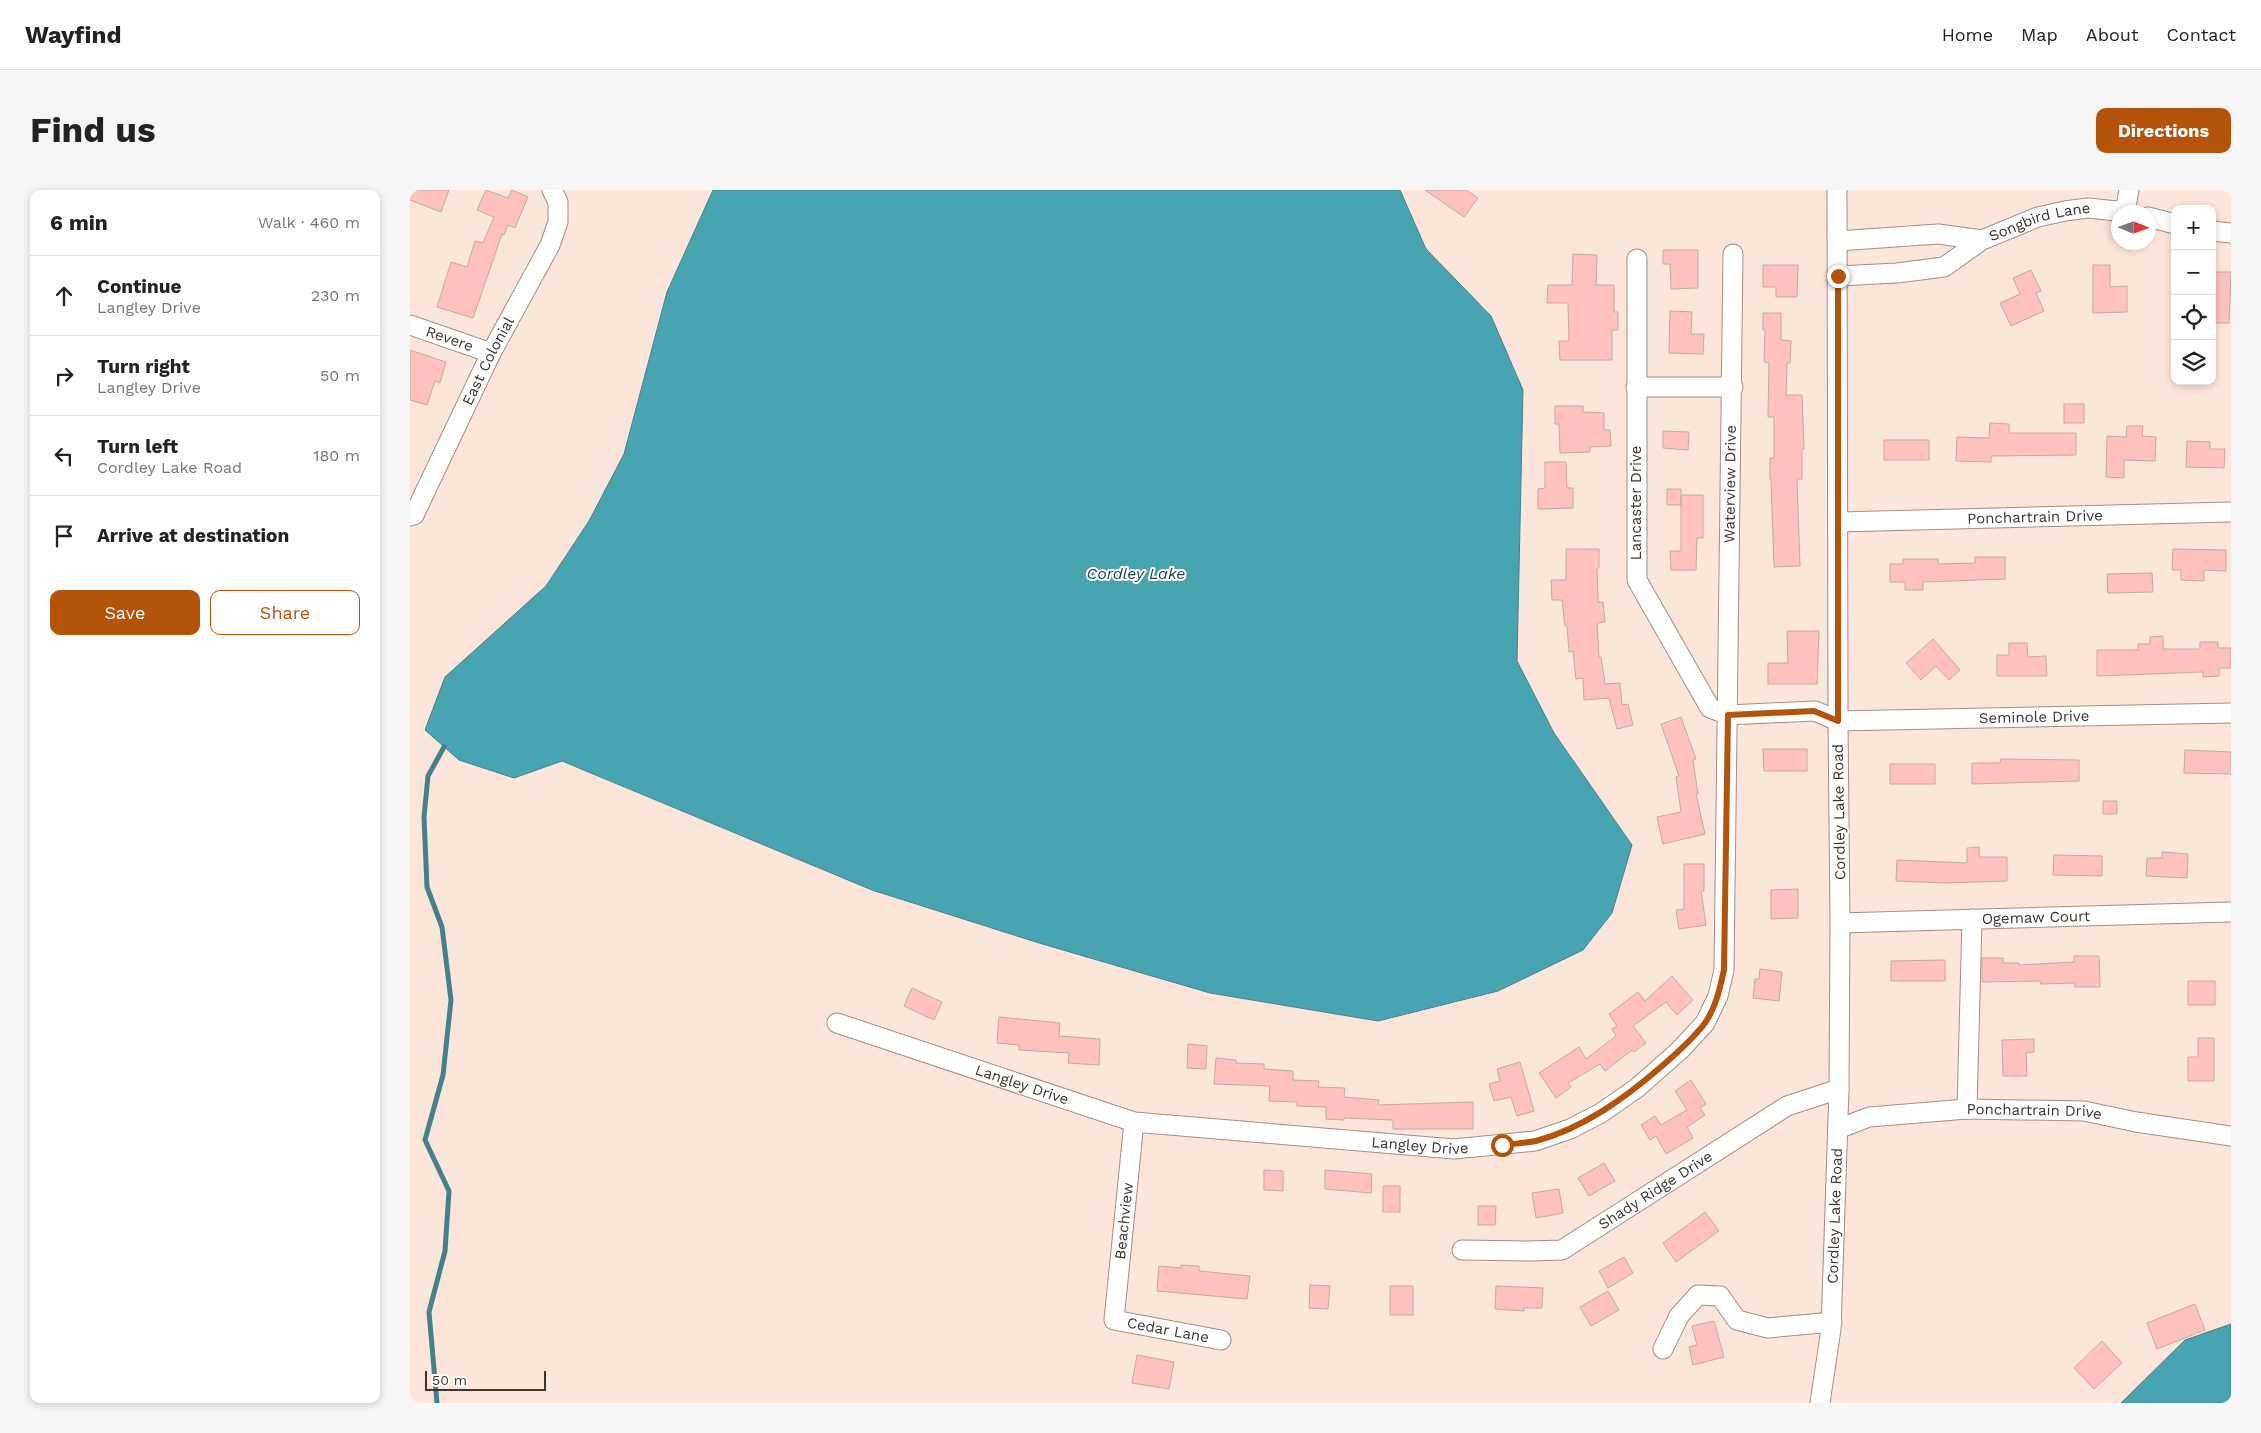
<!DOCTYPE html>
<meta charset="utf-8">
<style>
:root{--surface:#fff;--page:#f6f6f6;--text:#222;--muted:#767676;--line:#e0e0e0;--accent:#b45309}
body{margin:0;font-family:"Work Sans",sans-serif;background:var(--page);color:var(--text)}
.controls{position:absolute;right:15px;top:15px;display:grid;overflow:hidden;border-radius:10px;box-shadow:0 2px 8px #0003}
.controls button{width:45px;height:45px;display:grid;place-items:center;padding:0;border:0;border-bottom:1px solid var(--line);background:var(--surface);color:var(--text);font:25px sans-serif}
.compass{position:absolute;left:1701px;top:15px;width:45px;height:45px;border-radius:50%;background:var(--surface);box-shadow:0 2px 8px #0003;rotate:91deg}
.scale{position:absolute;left:15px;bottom:12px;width:121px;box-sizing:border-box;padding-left:5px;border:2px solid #3c332e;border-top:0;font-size:14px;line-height:18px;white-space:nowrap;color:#3c332e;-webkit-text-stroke:4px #fff;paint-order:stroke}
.stop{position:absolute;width:15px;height:15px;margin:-11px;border:4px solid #b45309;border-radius:50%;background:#fff}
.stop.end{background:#b45309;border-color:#fff;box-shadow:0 1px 5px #0008}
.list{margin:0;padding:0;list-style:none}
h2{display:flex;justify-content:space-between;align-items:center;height:65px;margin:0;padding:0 20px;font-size:21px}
h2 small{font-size:16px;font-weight:400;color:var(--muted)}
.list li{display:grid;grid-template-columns:32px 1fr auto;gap:15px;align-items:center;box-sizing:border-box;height:80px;padding:0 20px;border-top:1px solid var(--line)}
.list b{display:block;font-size:19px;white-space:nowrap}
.list p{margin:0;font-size:16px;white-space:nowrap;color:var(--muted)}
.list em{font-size:16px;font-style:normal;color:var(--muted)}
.actions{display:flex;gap:10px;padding:15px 20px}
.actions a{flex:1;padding:11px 0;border:1px solid var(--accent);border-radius:10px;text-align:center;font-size:18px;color:var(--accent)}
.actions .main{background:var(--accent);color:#fff}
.icon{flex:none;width:28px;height:28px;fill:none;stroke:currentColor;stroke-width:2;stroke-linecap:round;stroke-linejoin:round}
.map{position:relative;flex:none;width:1821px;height:1213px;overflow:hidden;border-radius:10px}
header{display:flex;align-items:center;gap:30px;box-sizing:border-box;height:70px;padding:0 25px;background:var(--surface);border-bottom:1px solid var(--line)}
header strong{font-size:24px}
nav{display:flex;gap:28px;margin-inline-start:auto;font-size:18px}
.intro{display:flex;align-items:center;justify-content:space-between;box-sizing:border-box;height:120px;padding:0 30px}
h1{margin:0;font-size:35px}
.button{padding:12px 22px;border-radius:10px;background:var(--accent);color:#fff;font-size:18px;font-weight:700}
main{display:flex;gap:30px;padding:0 30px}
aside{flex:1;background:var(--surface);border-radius:10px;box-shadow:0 2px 8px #0003}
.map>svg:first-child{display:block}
</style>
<header>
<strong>Wayfind</strong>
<nav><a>Home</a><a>Map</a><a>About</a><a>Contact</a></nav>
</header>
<div class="intro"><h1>Find us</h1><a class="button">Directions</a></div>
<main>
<aside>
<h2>6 min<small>Walk · 460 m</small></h2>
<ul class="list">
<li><svg class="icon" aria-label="ahead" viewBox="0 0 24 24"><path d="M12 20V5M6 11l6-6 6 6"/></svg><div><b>Continue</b><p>Langley Drive</p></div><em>230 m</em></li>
<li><svg class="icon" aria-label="right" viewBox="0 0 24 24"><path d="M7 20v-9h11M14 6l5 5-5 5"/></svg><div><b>Turn right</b><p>Langley Drive</p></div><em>50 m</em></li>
<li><svg class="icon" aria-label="left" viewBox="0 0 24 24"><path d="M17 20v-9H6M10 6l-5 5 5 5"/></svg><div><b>Turn left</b><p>Cordley Lake Road</p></div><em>180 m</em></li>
<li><svg class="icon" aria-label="arrive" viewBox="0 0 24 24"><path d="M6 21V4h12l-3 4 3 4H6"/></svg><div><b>Arrive at destination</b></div></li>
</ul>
<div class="actions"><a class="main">Save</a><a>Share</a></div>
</aside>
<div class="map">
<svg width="1821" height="1213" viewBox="0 0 1821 1213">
<rect width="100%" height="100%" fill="#fce5da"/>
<path fill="#48a4b1" stroke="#44828a" d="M303 0H990L1016 59 1081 126 1113 200 1107 471 1144 543 1222 655 1202 723 1173 760 1088 801 968 831 800 803 629 753 462 700 152 571 104 588 49 570 15 540 35 487 136 396 179 331 214 264 257 102Z
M1821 1134V1213H1711L1775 1150Z"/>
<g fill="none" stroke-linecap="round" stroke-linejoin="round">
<path stroke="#44828a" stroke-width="5" d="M27 1213 19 1122 35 1061 39 1001 15 950 33 885 41 810 32 737 17 697 14 627 18 586 34 557"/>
</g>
<path fill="#fec1be" stroke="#c2a9a7" d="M0 0H39L31 22 0 10Z
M76 0 98 8 102 0 118 7 105 38 98 35 94 45 92 44 63 128 27 117 41 72 57 77 65 51 73 53 84 27 67 20Z
M1015 0H1056L1068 8 1054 27Z
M1253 60H1288V98L1261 99 1260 74H1253Z
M1163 64 1187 65 1186 95H1204V122H1208V140H1202V170H1150L1149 151H1159L1158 113H1137L1138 95H1162Z
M1353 75H1388L1387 107H1366V97H1353Z
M1683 75H1700V97L1717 96V122L1683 123Z
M1621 80 1631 101 1626 103 1634 121 1601 136 1590 113 1610 104 1603 88Z
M1802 82H1821L1819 133H1802Z
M1260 121 1282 122 1281 144H1294L1293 164 1259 163Z
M1353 123H1371V150L1381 151 1380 173H1377L1376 205H1392L1394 259H1392V289H1387L1390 376 1364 377 1361 289H1360V268H1364V227H1358L1359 173 1354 172 1355 140H1353Z
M0 160 36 172 30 193 25 191 17 215 0 210Z
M1654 214H1674V233H1654Z
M1145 216H1173V222L1194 223V240H1200L1201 256 1180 257V262L1150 263 1149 234H1145Z
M1580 233 1599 234V243H1666V265L1581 266V272L1546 271 1547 247 1579 248Z
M1717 236H1733L1732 246 1746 247 1745 271 1714 270V288L1696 287 1697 246 1716 247Z
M1253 241 1279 242 1278 260 1253 258Z
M1474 250H1519V270H1474Z
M1777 251 1800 252V259H1815L1814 278 1776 277Z
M1135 272H1156L1157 298H1163V318L1128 319V299L1135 298Z
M1257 299H1271V315H1257Z
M1271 305H1293V348H1287L1286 380H1261L1260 361H1271Z
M1156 359H1189V378H1187L1188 412H1193L1195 432 1187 433 1189 467H1191L1195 494 1210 493 1212 515 1218 514 1223 535 1207 539 1199 508 1174 510 1173 488 1166 489 1163 461 1159 462 1157 436H1155L1152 410H1142L1141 390H1156Z
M1763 359 1816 360V381L1794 380V391L1771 390V380H1762Z
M1565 367H1595V389L1513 392V400H1495V392H1480V374H1493V369H1528V374L1565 373Z
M1742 383 1743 402 1698 403 1697 384Z
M1377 441H1409L1407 494H1358V473H1378Z
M1753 446V459H1790V452H1808V458H1821V478H1809V486L1793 487V482L1687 486V460H1728V454H1740V447Z
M1523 449 1550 480 1539 490 1526 476 1511 490 1496 473Z
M1599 453H1617L1618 467 1636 466 1637 486H1587V465H1599Z
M1271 527 1286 569 1283 570 1288 604H1286L1295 644 1253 654 1247 627 1271 622 1266 587 1269 586 1251 534Z
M1353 559H1397V581H1354Z
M1775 560 1821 562V584L1774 583Z
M1591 569 1669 570V591L1562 594V573H1590Z
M1480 574H1525V594H1480Z
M1693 611H1707V624H1693Z
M1569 657V667H1597V691L1535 693 1486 691 1487 670 1557 673V658Z
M1752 662 1778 664 1777 688 1736 686 1737 668H1752Z
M1644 665 1692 666V686L1643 685Z
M1274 674H1294V701H1291L1296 735 1269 739 1266 720 1274 719Z
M1388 699V728L1361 729V700Z
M1664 766H1689L1690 797H1665V793L1631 794 1630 791 1572 792V768H1593V773H1609V775L1664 772Z
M1535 770V791H1481V771Z
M1350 779 1372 782 1369 811 1343 808 1345 789H1349Z
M1262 786 1283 810 1267 825 1256 812 1223 836 1236 853 1224 862 1222 860 1195 881 1190 874 1158 893 1161 897 1146 908 1129 883 1169 857 1176 869 1206 846 1202 839 1207 836 1199 824 1228 802 1235 811Z
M1778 791H1805V815H1778Z
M502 798 532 812 524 830 494 816Z
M589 827 650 833 649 846 690 849 689 875 658 873 659 863 609 860V855L587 853Z
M1788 848H1804V891H1778V867H1788Z
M1624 849V862L1616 863 1617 886H1593L1592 850Z
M778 854 797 856 796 879 777 878Z
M806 868 826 870V873L854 874V879L883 881V890L909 891 908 897 935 898 934 907 969 910 968 915 1063 912V939H983V930L934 928V930L916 929V917L887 916V912L859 911 860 896 804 894Z
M1110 872 1124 921 1107 926 1101 907 1084 911 1079 894 1090 891 1087 879Z
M1281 890 1296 914 1290 918 1295 925 1277 937 1283 948 1256 964 1246 946 1240 950 1231 935 1245 926 1251 935 1277 920 1265 901Z
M1194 973 1205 991 1179 1006 1168 988Z
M854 980 873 981V1001L854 1000Z
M915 980 962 984 961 1003 915 999Z
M973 996H990V1022H973Z
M1149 999 1153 1023 1126 1028 1122 1003Z
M1068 1016H1086L1085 1035H1068Z
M1295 1022 1309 1041 1266 1072 1253 1053Z
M1214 1067 1223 1083 1198 1098 1189 1081Z
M771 1075 789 1076V1081L840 1086 837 1109 747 1101 749 1076 771 1078Z
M900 1095 920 1096 918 1119 899 1118Z
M980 1096H1003V1125H980Z
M1086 1096 1133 1098 1132 1118H1114V1121L1085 1119Z
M1198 1101 1209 1120 1181 1136 1170 1117Z
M1785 1114 1795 1140 1747 1159 1737 1133Z
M1304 1131 1314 1167 1283 1175 1279 1157 1287 1155 1282 1136Z
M1692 1151 1712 1173 1684 1199 1664 1178Z
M727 1165 764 1172 759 1199 722 1193Z"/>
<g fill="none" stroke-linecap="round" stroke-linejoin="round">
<g stroke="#a38e84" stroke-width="21">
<g id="street">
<path d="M1715 22 1719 0"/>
<path d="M1738 27 1765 34"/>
<path d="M1802 41 1821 43"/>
<path d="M1428 51 1528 44 1572 50"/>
<path id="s1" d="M1227 69V390L1300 518 1318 525 1405 521 1428 531 1821 523"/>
<path id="s2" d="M1428 86 1487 83 1534 77 1572 50 1628 27 1655 21 1678 18 1717 22"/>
<path id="s3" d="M0 135 81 163"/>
<path d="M1226 197H1323"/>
<path id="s4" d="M0 326 4 325 81 163 140 55 148 32V12L142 0"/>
<path id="s5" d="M1429 332 1821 322"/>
<path id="s6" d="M1430 733 1821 722"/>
<path id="s7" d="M427 833 724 932 1044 959 1125 951 1160 939 1191 923 1227 898 1270 860 1295 833 1308 806 1314 780 1323 64"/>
<path d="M1557 919 1562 729"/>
<path id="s8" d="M724 932 704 1130 811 1150"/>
<path id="s9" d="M1428 939 1459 927 1557 919 1674 921 1726 932 1821 946"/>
<path id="s10" d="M1052 1060 1121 1061 1152 1060 1377 916 1429 899"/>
<path d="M1253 1159 1269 1126 1288 1105 1310 1106 1327 1130 1358 1138 1422 1132"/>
<path id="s11" d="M1410 1213 1421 1139 1429 899 1430 733 1428 531 1427 0"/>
</g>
</g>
<use href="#street" stroke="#fff" stroke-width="19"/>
</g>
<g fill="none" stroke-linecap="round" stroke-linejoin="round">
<path stroke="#b45309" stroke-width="6" d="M1092 955C1103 954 1115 953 1126 951 1174 938 1215 908 1252 876 1267 863 1283 849 1295 833 1306 817 1310 798 1314 780L1318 525 1404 521 1428 531V86"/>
</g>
<g text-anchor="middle" stroke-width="4" stroke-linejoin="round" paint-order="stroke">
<g font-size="15" fill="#3c332e" stroke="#fff">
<text dy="5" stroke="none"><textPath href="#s2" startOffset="214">Songbird Lane</textPath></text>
<text dy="5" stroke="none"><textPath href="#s3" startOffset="42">Revere</textPath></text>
<text dy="5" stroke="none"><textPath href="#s4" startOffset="175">East Colonial</textPath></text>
<text dy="5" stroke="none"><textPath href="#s7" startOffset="1468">Waterview Drive</textPath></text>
<text transform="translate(1226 313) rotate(-90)" y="5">Lancaster Drive</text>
<text dy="5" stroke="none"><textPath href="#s5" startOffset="196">Ponchartrain Drive</textPath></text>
<text dy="5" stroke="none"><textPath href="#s1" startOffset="796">Seminole Drive</textPath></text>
<text transform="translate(1429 622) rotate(-91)" y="5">Cordley Lake Road</text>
<text dy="5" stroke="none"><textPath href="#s6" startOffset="196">Ogemaw Court</textPath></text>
<text dy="5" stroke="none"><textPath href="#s7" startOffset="195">Langley Drive</textPath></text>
<text dy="5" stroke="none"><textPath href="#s9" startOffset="199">Ponchartrain Drive</textPath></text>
<text dy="5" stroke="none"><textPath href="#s7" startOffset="600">Langley Drive</textPath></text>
<text dy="5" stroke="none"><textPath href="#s10" startOffset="211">Shady Ridge Drive</textPath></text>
<text dy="5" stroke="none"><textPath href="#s11" startOffset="188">Cordley Lake Road</textPath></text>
<text transform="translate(714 1031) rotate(-84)" y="5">Beachview</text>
<text dy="5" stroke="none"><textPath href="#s8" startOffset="254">Cedar Lane</textPath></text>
</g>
<g font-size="16" font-style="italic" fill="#1a444a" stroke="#fff">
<text x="726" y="389">Cordley Lake</text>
</g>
</g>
</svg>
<div class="controls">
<button>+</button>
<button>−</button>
<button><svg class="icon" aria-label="locate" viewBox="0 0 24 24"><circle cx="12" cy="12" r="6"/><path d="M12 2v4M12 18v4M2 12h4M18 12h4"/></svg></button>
<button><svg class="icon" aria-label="layers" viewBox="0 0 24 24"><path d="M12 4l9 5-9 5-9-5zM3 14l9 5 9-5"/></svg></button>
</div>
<svg class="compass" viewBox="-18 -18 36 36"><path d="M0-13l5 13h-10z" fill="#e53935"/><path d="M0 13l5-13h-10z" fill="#767676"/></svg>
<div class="scale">50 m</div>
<div class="stop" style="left:1092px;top:955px"></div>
<div class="stop end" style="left:1428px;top:86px"></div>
</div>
</main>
